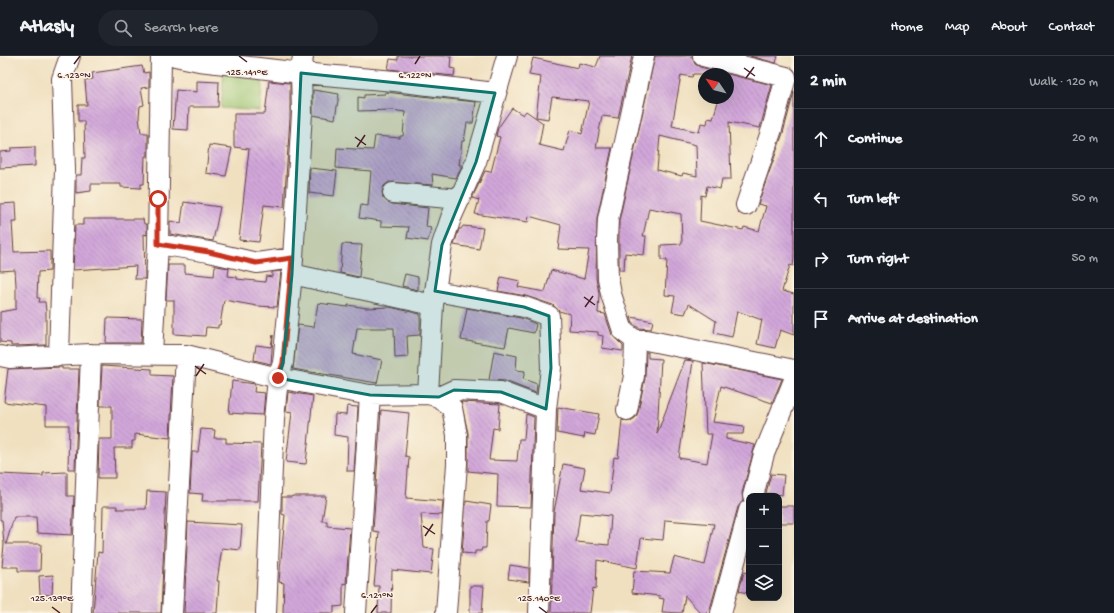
<!DOCTYPE html>
<meta charset="utf-8">
<style>
:root{--surface:#171b24;--page:#20242c;--text:#f1f3f6;--muted:#9ea1a6;--line:#363941}
body{margin:0;font-family:"Gochi Hand",sans-serif;background:var(--page);color:var(--text)}
.controls{position:absolute;right:12px;bottom:12px;display:grid;overflow:hidden;border-radius:8px;box-shadow:0 4px 16px #0002}
.controls button{width:36px;height:36px;display:grid;place-items:center;padding:0;border:0;border-bottom:1px solid var(--line);background:var(--surface);color:var(--text);font:20px sans-serif}
.compass{position:absolute;left:698px;top:12px;width:36px;height:36px;border-radius:50%;background:var(--surface);box-shadow:0 4px 16px #0002;rotate:305deg}
.stop{position:absolute;width:12px;height:12px;margin:-9px;border:3px solid #c8321e;border-radius:50%;background:#fff}
.stop.end{background:#c8321e;border-color:#fff;box-shadow:0 1px 4px #0008}
.list{margin:0;padding:0;list-style:none}
h2{display:flex;justify-content:space-between;align-items:center;height:52px;margin:0;padding:0 16px;font-size:17px}
h2 small{font-size:13px;font-weight:400;color:var(--muted)}
.list li{display:grid;grid-template-columns:26px 1fr auto;gap:12px;align-items:center;box-sizing:border-box;height:60px;padding:0 16px;border-top:1px solid var(--line)}
.list b{display:block;font-size:15px;white-space:nowrap}
.list em{font-size:13px;font-style:normal;color:var(--muted)}
.icon{flex:none;width:22px;height:22px;fill:none;stroke:currentColor;stroke-width:2;stroke-linecap:round;stroke-linejoin:round}
.map{position:relative;flex:none;width:794px;height:557px;overflow:hidden}
header{display:flex;align-items:center;gap:24px;box-sizing:border-box;height:56px;padding:0 20px;background:var(--surface);border-bottom:1px solid var(--line)}
header strong{font-size:19px}
nav{display:flex;gap:22px;margin-inline-start:auto;font-size:14px}
.search{width:280px;height:36px;background:var(--page);display:flex;align-items:center;gap:10px;box-sizing:border-box;padding:0 14px;border-radius:22px;color:var(--muted);font-size:15px}
main{display:flex}
aside{flex:1;background:var(--surface)}
.map>svg:first-child{display:block}
</style>
<header>
<strong>Atlasly</strong>
<div class="search"><svg class="icon" aria-label="search" viewBox="0 0 24 24"><circle cx="10" cy="10" r="6"/><path d="M15 15l6 6"/></svg>Search here</div>
<nav><a>Home</a><a>Map</a><a>About</a><a>Contact</a></nav>
</header>
<main>
<div class="map">
<svg width="794" height="557" viewBox="0 0 794 557">
<defs>
<pattern id="building-back-hatch" width="6" height="6" patternUnits="userSpaceOnUse"><rect width="6" height="6" fill="#d2a7da"/><path d="M-1 5l2 2M0 0l6 6M5-1l2 2" fill="none" stroke="#ac87b1"/></pattern>
</defs>
<rect width="100%" height="100%" fill="#fcf5e5"/>
<filter id="ink" filterUnits="userSpaceOnUse"><feTurbulence type="fractalNoise" baseFrequency=".025" numOctaves="2"/><feDisplacementMap in="SourceGraphic" scale="8" xChannelSelector="R" yChannelSelector="G"/><feConvolveMatrix kernelMatrix="1 2 1 2 8 2 1 2 1" color-interpolation-filters="sRGB"/></filter>
<filter id="wash" filterUnits="userSpaceOnUse"><feTurbulence type="fractalNoise" baseFrequency=".012" numOctaves="4" result="noise"/><feDisplacementMap in="SourceGraphic" scale="16" xChannelSelector="R" yChannelSelector="G"/><feGaussianBlur stdDeviation="0.9" result="paint"/><feColorMatrix in="noise" values="0 0 0 0 0 0 0 0 0 0 0 0 0 0 0 0 0 1.4 0 .05"/><feComposite in="paint" operator="in"/></filter>
<g filter="url(#wash)">
<rect width="100%" height="100%" fill="#f0e0c0"/>
<path fill="#99c26e" stroke="#72704c" d="M224 14 263 17 260 55 221 52Z"/>
<g id="blocks">
<path fill="url(#building-back-hatch)" fill-rule="evenodd" d="M398 0H451L450 12 455 13 454 20 388 13 390 3 398 4Z
M600 0H632L618 62 602 60 596 92H612L597 162 596 222 599 237 598 257 605 258 612 279 623 290V295L602 292 603 280 598 279V276L569 274 570 258 559 255 553 249 526 240 498 235 501 221 520 225 518 231 545 236 551 214 584 223 589 194 558 193 561 169 529 160 528 166 475 158 479 144 472 142 485 115 491 116 500 81 496 80 498 72 512 52 523 59 526 55 543 67 539 89 564 95 570 74 582 78 589 45 552 41 548 63 536 61 541 21 529 19 533 2 578 12 579 7 596 11Z
M655 0H692L695 8 700 11 727 18H693L692 21 681 19 672 70 699 76 701 67 707 68 708 62 713 63 719 42H728V18L772 29 760 72 729 66 731 123H722L720 133 707 130 705 140 701 139 700 165 743 174 744 171 759 175 766 150 758 148 783 77 794 36V202L793 210 790 209 782 235 794 238V279L780 274 775 292 757 288 762 264 737 255 732 281 714 277 716 265 689 248 685 258 672 256 675 240 665 239 667 204H661V189L682 188 681 158 649 152 643 180H646L644 199 625 197 624 214H619V165ZM660 80 696 89 697 120 683 117 682 120 657 114Z
M750 0H778L776 7Z
M142 10 144 17 149 16V31L141 32 144 49 140 50 139 61 141 77H148V100H145L144 128H141V132L121 131V128H91V135L76 137V119H81L82 102H85L84 65H78V49H87L85 24 93 23 92 17Z
M197 25 219 26 218 51H189L188 74 173 73 176 34 197 36Z
M269 25 290 27V62L284 151 264 149 259 186 239 184 249 93 234 91V58H265Z
M313 34 339 38 335 63 313 59Z
M385 36 476 46 473 67H467L464 85H462L459 109H461V112L456 122 432 118 433 129 389 126 384 130 382 136 383 142 392 148 428 152 426 171 431 172 428 185 407 182 409 171 381 170V165L359 162 361 149 368 150 371 115 336 112 337 92 373 94 375 80 400 82V80H403L405 56 392 54 358 55V41L364 42V39L385 38Z
M209 89 232 92 226 120 206 117Z
M35 91V110L0 112V96L11 95V92Z
M310 112 337 115 334 140 309 137Z
M184 146 220 151 213 185 170 178V165L181 167Z
M16 147 17 166H12L14 196 50 195V215L38 216 37 242H40L39 246H45L46 255V289L11 290V287L0 286V256L16 253V229L15 214 0 215V148Z
M83 163H143L144 168H147V179L144 178 145 223H135L136 210 73 214 75 169H83Z
M463 170 483 172 479 193 454 189 459 173H461Z
M342 188 362 189 359 221 340 217Z
M168 209H185V217L214 220 215 210H217L229 212 228 220 237 221V223L265 226 266 220 272 221V216L281 215 277 251 257 250 224 244 220 269H218V272L206 271 205 280 174 278V244H166Z
M405 218 418 221V234L402 230Z
M318 247 348 251V249L367 252 390 251 420 258V279L407 280 408 301 395 302 394 272H357L353 298 382 304 377 327 293 313 298 269 314 271Z
M467 252 521 262 536 268 534 277 509 272 505 291 461 284Z
M631 261 653 265 651 273 639 272 633 268Z
M107 262 142 263 141 287H106Z
M273 279 271 308 254 304 256 289 271 291Z
M494 295 517 300 516 314 525 315 523 323 537 328 536 337 505 325 489 324Z
M646 296H648V302L661 303 657 378 685 304 693 305 679 402 707 407 712 378H706L703 307 782 323 772 347 721 330 713 366 744 370 743 378H726V383L755 389 742 437 743 445 738 451 710 553 706 557H701L685 540 682 557 662 556 664 543 659 542 660 540 632 537 634 515 670 517 674 501 705 509 714 468 665 464 663 484 641 482 637 512 597 504 596 533 593 532 590 557H551L554 456 563 408 585 412 581 433 610 437 614 401 618 402 622 364 631 365 636 361 638 356 645 322ZM580 457 611 460 609 489 576 486Z
M102 310 152 313V319L173 320 170 382 135 378V385H132V392H114L115 422H98L99 383H112V350H100Z
M62 311V313H79L75 413H68L69 369H46V351L4 346 8 313Z
M232 325 255 328 254 336 265 337 263 359 229 357Z
M288 336 313 340 306 408 286 406 292 356 286 355Z
M461 346 500 348 498 373 493 372 489 404 517 405 519 383H524L526 358 534 361 531 451 497 450 498 418 468 415V377Z
M347 350 358 351 354 415H347L348 381 334 379 335 358 346 359Z
M558 351 599 358 595 379 585 377 584 382 557 377Z
M381 354 409 357 405 400 409 401 406 442 443 445 442 459 421 458 424 492 434 493 431 518 392 514 391 557H378L379 530H374L379 476 373 475Z
M201 373 215 374 214 382H226V387L261 388 258 445H202L203 438 190 437 192 396H198Z
M67 416V440H74L72 479 37 477 36 461H14L6 488H41L40 515H18V511H2L4 488 2 464H0V418L43 420V417Z
M771 418 784 419 782 439 766 437Z
M147 435 166 436 161 557H93L98 496 102 497 103 450H117V453H146Z
M292 440H326L322 465H327V470L350 472 346 528 343 527V550L334 551V557H283L284 527 279 526 285 459 282 458V441H292Z
M466 445 491 449 489 465H487L486 492H482L481 495H475V498L462 497Z
M779 450H794V467H779Z
M188 466 242 469 240 494 222 492 217 525H219L217 557H184Z
M510 509 529 512V526L508 523Z
M744 516 749 517 747 537 739 535Z
M53 519 52 539 40 538 39 520Z
M470 530H484L482 557H470Z"/>
</g>
</g>
<g filter="url(#ink)">
<use href="#blocks" fill-opacity="0" stroke="#633c41" stroke-width="1"/>
<g fill="none" stroke-linecap="round" stroke-linejoin="round">
<g stroke="#633c41" stroke-width="22">
<path id="street" d="M175 0 199 5 301 17 395 25 495 37
M644 0 608 163 607 184 608 222 611 238 623 275 635 284H646L794 314
M703 0 786 21 772 73 746 149
M393 137 460 143
M158 188 209 196 257 207 292 202
M292 218 433 249
M435 235 524 251 549 260 551 312 546 353 539 557
M152 298 158 188 161 0
M59 299 65 113 62 23 70 0
M0 300 10 302 91 298 186 299 278 322 370 339 428 338 439 341 452 352 457 379V408L446 557
M428 338 433 249 442 189 451 162 476 106 507 0
M439 341 454 334 501 336 546 353
M627 354 634 320 635 284
M753 440 764 398 794 324
M81 557 91 298
M172 557 186 299
M266 557 274 363 278 322 283 307 292 218 302 57 301 17 303 0
M356 557 370 339
M721 557 749 454"/>
</g>
<use href="#street" stroke="#fff" stroke-width="20"/>
</g>
</g>
<g fill="none" stroke-linecap="round" stroke-linejoin="round" filter="url(#ink)">
<path stroke="#c8321e" stroke-width="5" d="M158 143V188L209 196 256 207 292 202 283 307 278 322"/>
</g>
<path fill="#0f766e" fill-opacity="0.2" stroke="#0f766e" stroke-width="3" stroke-linejoin="round" d="M301 17 495 37 476 106 442 189 435 235 524 251 549 260 551 312 546 353 501 336 454 334 439 341 370 339 278 322 283 307 292 218Z"/>
<path fill="none" stroke="#4a1f2b" stroke-width="1.5" d="M239 0 247 6M74 8 80 0M415 8 420 0M744 12 755 20M746 22 754 11M355 81 366 89M357 91 365 79M584 241 595 249M585 251 593 240M195 310 206 318M196 320 204 308M423 470 435 478M425 480 433 468M52 551 60 557M539 551 547 557M371 557 377 549"/>
<g font-size="10" text-anchor="middle" fill="#4a1f2b" stroke="#fcf5e5" stroke-width="3" stroke-linejoin="round" paint-order="stroke">
<text x="247" y="19">125.141°E</text>
<text x="74" y="22">6.123°N</text>
<text x="415" y="22">6.122°N</text>
<text x="377" y="542">6.121°N</text>
<text x="52" y="545">125.139°E</text>
<text x="539" y="545">125.140°E</text>
</g>
</svg>
<div class="controls">
<button>+</button>
<button>−</button>
<button><svg class="icon" aria-label="layers" viewBox="0 0 24 24"><path d="M12 4l9 5-9 5-9-5zM3 14l9 5 9-5"/></svg></button>
</div>
<svg class="compass" viewBox="-18 -18 36 36"><path d="M0-13l5 13h-10z" fill="#e53935"/><path d="M0 13l5-13h-10z" fill="#9ea1a6"/></svg>
<div class="stop" style="left:158px;top:143px"></div>
<div class="stop end" style="left:278px;top:322px"></div>
</div>
<aside>
<h2>2 min<small>Walk · 120 m</small></h2>
<ul class="list">
<li><svg class="icon" aria-label="ahead" viewBox="0 0 24 24"><path d="M12 20V5M6 11l6-6 6 6"/></svg><div><b>Continue</b></div><em>20 m</em></li>
<li><svg class="icon" aria-label="left" viewBox="0 0 24 24"><path d="M17 20v-9H6M10 6l-5 5 5 5"/></svg><div><b>Turn left</b></div><em>50 m</em></li>
<li><svg class="icon" aria-label="right" viewBox="0 0 24 24"><path d="M7 20v-9h11M14 6l5 5-5 5"/></svg><div><b>Turn right</b></div><em>50 m</em></li>
<li><svg class="icon" aria-label="arrive" viewBox="0 0 24 24"><path d="M6 21V4h12l-3 4 3 4H6"/></svg><div><b>Arrive at destination</b></div></li>
</ul>
</aside>
</main>
